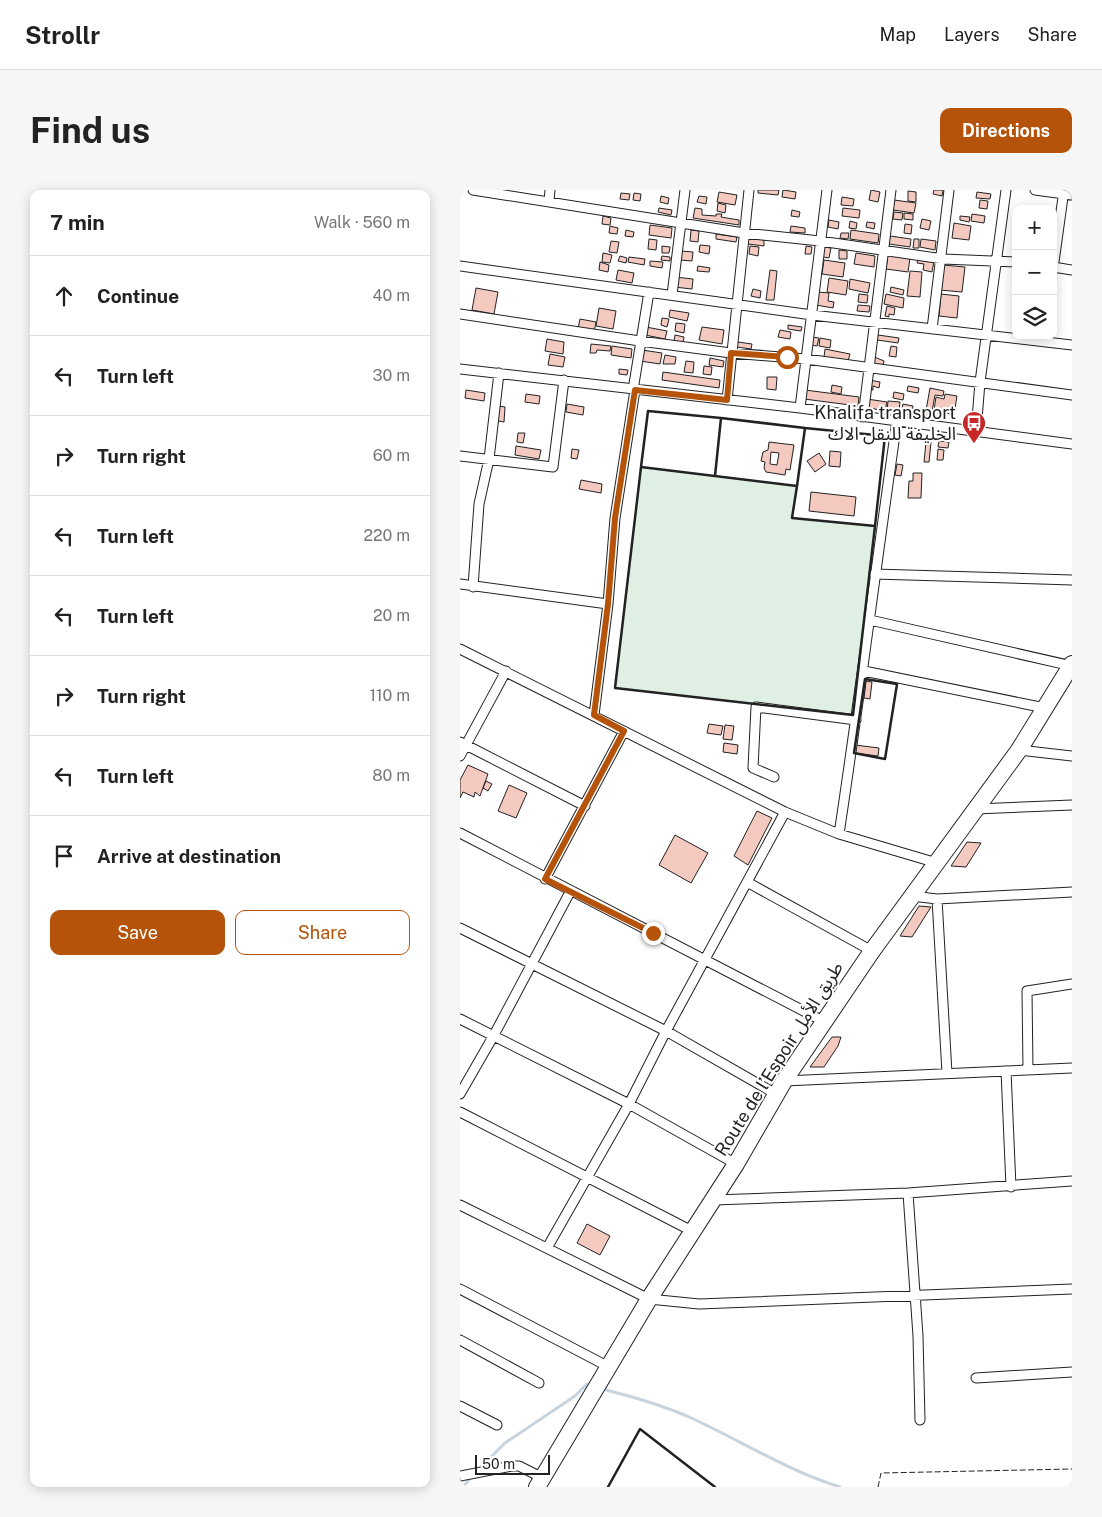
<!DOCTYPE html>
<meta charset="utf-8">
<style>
:root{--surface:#fff;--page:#f6f6f6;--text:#222;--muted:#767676;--line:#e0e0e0;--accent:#b45309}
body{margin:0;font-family:"Public Sans","Noto Sans Arabic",sans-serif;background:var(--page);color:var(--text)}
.controls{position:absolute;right:15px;top:15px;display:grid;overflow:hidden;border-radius:10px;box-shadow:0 2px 12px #0003}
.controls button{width:45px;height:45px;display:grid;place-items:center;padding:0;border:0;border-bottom:1px solid var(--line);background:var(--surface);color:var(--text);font:25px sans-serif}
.scale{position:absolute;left:15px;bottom:12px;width:75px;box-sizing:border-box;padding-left:5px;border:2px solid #222;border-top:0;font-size:14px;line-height:18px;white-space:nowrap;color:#222;-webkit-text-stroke:4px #fff;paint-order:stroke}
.stop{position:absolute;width:15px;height:15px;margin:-11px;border:4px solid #b45309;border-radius:50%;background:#fff}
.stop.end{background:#b45309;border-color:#fff;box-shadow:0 1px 5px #0008}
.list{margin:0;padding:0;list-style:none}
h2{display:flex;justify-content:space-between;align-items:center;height:65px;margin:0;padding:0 20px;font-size:21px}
h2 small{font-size:16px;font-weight:400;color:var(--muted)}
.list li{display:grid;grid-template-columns:32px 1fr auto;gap:15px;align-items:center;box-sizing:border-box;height:80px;padding:0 20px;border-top:1px solid var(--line)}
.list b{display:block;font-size:19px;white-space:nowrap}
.list em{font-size:16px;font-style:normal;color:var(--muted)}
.actions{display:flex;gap:10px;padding:15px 20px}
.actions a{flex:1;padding:11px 0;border:1px solid var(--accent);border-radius:10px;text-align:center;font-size:18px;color:var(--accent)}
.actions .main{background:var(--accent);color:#fff}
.icon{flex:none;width:28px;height:28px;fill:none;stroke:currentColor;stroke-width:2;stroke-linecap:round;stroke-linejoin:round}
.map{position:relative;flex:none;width:612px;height:1297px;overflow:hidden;border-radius:10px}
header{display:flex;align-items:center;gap:30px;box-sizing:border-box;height:70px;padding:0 25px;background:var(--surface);border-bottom:1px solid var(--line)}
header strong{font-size:24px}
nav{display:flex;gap:28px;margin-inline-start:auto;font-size:18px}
.intro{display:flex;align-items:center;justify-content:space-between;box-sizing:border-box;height:120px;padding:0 30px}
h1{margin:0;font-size:35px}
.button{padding:12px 22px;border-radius:10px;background:var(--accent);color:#fff;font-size:18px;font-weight:700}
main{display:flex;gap:30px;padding:0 30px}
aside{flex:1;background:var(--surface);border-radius:10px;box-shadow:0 2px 12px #0003}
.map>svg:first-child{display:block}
</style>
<header>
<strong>Strollr</strong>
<nav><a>Map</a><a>Layers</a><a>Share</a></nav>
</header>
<div class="intro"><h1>Find us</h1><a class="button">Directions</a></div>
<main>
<aside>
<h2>7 min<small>Walk · 560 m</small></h2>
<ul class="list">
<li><svg class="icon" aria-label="ahead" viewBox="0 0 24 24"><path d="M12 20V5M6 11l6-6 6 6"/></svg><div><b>Continue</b></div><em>40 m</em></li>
<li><svg class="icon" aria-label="left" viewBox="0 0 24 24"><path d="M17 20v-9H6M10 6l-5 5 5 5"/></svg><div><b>Turn left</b></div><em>30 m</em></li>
<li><svg class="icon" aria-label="right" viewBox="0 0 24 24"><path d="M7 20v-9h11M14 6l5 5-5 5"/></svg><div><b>Turn right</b></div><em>60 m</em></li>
<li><svg class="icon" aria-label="left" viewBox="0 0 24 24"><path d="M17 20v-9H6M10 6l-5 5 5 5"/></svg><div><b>Turn left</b></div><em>220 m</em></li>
<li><svg class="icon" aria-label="left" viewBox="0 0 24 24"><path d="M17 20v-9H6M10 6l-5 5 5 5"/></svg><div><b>Turn left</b></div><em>20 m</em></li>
<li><svg class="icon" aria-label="right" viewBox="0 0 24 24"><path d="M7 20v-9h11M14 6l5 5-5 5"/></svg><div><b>Turn right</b></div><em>110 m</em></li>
<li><svg class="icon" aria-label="left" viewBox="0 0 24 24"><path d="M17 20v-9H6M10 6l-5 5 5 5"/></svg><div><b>Turn left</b></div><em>80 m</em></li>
<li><svg class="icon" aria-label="arrive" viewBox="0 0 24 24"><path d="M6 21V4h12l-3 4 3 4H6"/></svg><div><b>Arrive at destination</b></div></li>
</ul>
<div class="actions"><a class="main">Save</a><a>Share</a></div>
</aside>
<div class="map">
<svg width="612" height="1297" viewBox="0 0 612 1297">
<rect width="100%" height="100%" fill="#fff"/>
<path fill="#e0efe3" stroke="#6f6f6f" d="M181 277 337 296 332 328 415 336 393 525 155 498Z"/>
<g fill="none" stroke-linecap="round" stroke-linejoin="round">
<path stroke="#c7d3dd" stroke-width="3" d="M146 1200C174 1207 201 1215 227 1226 278 1249 326 1280 380 1297
M18 1280 45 1253 115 1206 127 1194
M3 1297 12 1286"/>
</g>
<path fill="#f3c9c0" stroke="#222" fill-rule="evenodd" d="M298 0H319L318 5 298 3Z
M323 0 336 2 335 9 322 7Z
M411 0 420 2 418 12 409 10Z
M474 0H483L482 6 473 4Z
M448 1 456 2V12L448 11Z
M259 2 277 5 275 15 257 12Z
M517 2 531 4 530 9 516 8Z
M161 3 170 4 169 10 160 9Z
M174 3 181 4 180 11 173 10Z
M201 6 209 8 208 14 200 12Z
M239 6 247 7 246 14 237 12Z
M382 7 394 9 393 16 381 15Z
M434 10 456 13 454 23 433 20Z
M520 10 528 11 527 19 519 18Z
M258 13 266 15 265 23 257 21Z
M199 18 212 20 211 25 198 22Z
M235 18 242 19V25L256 26V24H262L261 27 279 30V35L233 28Z
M383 18 400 20 399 28 382 26Z
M332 20 340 22 339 27 331 26Z
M434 22 443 23 442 30 433 29Z
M444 23 453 24V30L444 29Z
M512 24 525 26 524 33 511 31Z
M143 26 151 28 150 35 142 34Z
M500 26 510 27 509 32 500 30Z
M462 29 471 31 469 40 460 38Z
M369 30 379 32 378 39 368 37Z
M390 31 397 33 396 39 389 38Z
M407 32 415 33 414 39 406 37Z
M494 33 511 36 509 50 492 48Z
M445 34 452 35 451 44 444 43Z
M190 35 212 38 211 48 189 45Z
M150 36 158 38 157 44 149 43Z
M331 36 345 38V43L330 42Z
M166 40 174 42 173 47 165 46Z
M231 40 239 41 238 52 230 51Z
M391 40 419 44 418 53 390 49Z
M381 43H389L388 49 380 48Z
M256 44 277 47 276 52 256 49Z
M430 46 451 49 450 57 429 54Z
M289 48 304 50V56L288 54Z
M189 49 197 50 196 60 188 59Z
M454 49H459V58H453Z
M461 49 476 51 475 60 460 57Z
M151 51 159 52 157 63 149 62Z
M240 55 250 56 249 64 239 62Z
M202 56 210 57 209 63H202Z
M290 56 299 57 298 66 289 64Z
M346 56 352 57 351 64H345Z
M364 57 371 58 369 68 363 67Z
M379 60 387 61V69H379Z
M221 61 233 62 232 71 220 70Z
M143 63 152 65 150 73 142 72Z
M396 63 415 66 414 77 394 74Z
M428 65 450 68 448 82 426 79Z
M160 66 167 68 166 73 158 71Z
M202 66 210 67V71L201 70Z
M169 67 185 69 184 75 168 72Z
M458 68 474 71 472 82 463 80 464 74 457 73Z
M364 70 385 73 383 87 362 84Z
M190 71 203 72 202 78 190 76Z
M140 72 149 75 148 82 139 80Z
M483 75 505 77 502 102 480 100Z
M238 76 250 78 249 82 237 81Z
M158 80 174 83 172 93 156 90Z
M310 80 317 81 314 110H306Z
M450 81 462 82 460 107 447 106Z
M215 87 233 89 232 99 214 97Z
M369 88 388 91 386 105 367 102Z
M390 89 410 93 408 103 389 99Z
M431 97 444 100 443 105 430 102Z
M16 98 38 102 34 124 12 120Z
M293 99 301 101 300 108 291 106Z
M358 102 369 103 368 111 374 112 373 118 356 115Z
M399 104 408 105 407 113 398 112Z
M426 104 444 108 443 118 424 114Z
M481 104 499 106 497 128 479 126Z
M398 115 410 116 409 122 397 121Z
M427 116 435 118 434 125 429 124V127L425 126Z
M139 118 156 121 153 139 136 136Z
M210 120 229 123 227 131 209 127Z
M202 128 209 129 207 137 201 135Z
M120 129 136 132 134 142 118 139Z
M216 133 225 134 224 143 215 141Z
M328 135 342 137 341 141 328 139Z
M186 137 207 141 205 149 185 145Z
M242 137 264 140 262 154 239 150Z
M320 140 331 142 330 149 318 147Z
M215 145 224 147 223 153 214 151Z
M418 145 439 148 438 153 417 150Z
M352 147 359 148 357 156 351 155Z
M360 148 371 150 370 158 359 156Z
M87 149 104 152 103 164 85 161Z
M278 152 292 154 291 159 277 157Z
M131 154 151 156 150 161 137 160 136 163H130Z
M152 156 172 159 171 168 151 165Z
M431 156 437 157 436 167 429 166Z
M365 159 390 164 388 171 364 167Z
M182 160 202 163 200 174 180 171Z
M90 164 105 167 103 177 88 175Z
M205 165 216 167 215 174H203Z
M412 166 424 171 423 176 411 174Z
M250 168 264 171 263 177 249 175Z
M226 171 234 172 233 183 224 182Z
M244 176 252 177 251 185 243 184Z
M159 179 168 180 167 185 159 184Z
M203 182 260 190 259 198 202 190Z
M307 187H317L316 200 307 199Z
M409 190 420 192 419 198 413 196V200L407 199Z
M372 195 382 197 381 204 371 202Z
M448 196 459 198 458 203 447 201Z
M470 198 484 201 483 206 475 205 471 227 465 226Z
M6 200 25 203 24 211 5 208Z
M345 200 399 207 398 216 344 209Z
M434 202 444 204 443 210 433 208Z
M66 204 80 206 79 214 65 212Z
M485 204 497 206 494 225 474 220 476 207 484 209Z
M407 209 427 212 425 221 405 217Z
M428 211 440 212 439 222 427 221Z
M107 214 124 217 123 225 106 222Z
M443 214 453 216 452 225 441 224Z
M39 216 45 217 44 232 38 231Z
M58 243H65L63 253 57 252Z
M479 251 489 252 488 258 478 257Z
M309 252 334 255 330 280 326 279 325 285 306 282 304 278 305 272 301 271 303 262 308 260ZM311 262 319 263 317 275 310 274Z
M466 252H471L469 272H464Z
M56 256 81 260 79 269 55 265Z
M112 259 119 260 117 269 111 268Z
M478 259 484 260 483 270H477Z
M370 261 381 262 380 277 369 276Z
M359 263 366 274 355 282 347 271Z
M437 274 443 275 441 286 435 285Z
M453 283H462L461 308H448L449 291H453Z
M121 290 142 294 141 303 119 299Z
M351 302 396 307 394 326 349 321Z
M406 491 412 492 410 509 404 508Z
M249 534 263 536 261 545 247 543Z
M265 535 274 536 272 550 263 549Z
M264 553 278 555 277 564 263 562Z
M395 555 419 558 418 566 394 563Z
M8 575 28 584 20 606 15 602 14 607 3 602 0 608V590Z
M26 591 32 594 28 601 23 598Z
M49 595 67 603 56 628 38 621Z
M297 621 312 628 288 675 274 666Z
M215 645 248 663 231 693 199 675Z
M507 652 521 653 506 677 491 676Z
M459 716 471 717 452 747 440 746Z
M372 847H381L378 856 364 877H350Z
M127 1034 150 1046 140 1065 117 1053Z"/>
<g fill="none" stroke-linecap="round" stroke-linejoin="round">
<g stroke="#222" stroke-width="11">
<path id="street" d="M13 0 284 43 360 51 483 69 556 72
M575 0 612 5
M89 11 90 0
M0 76 352 125 612 155
M593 77 612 80
M593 79 604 0
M212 105 225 0
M0 124 180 151 271 163 346 169 612 205
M472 139 489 0
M0 179 340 218 612 254
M173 200 189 102
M267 210 289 0
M340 218 367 0
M403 227 431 0
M516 242 520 192 546 0
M0 266 93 277 104 190
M414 384 612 390
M0 394 148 414
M13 397 19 314 29 269 39 183
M410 430 612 476
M0 459 325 622 379 644 477 673
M404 481 585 518
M134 525 148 414 155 328 175 200
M0 552 125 616
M559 560 612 566
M0 566 46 481
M314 587 293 578 296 517 396 530
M515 619 612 615
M0 643 363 831
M379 644C400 506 417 368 437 231
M85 689 164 541
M287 692 412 761
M452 706 477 709 612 702
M477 709 487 883
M0 738 206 841 316 904
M0 829 169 914 276 974
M568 880 567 801 612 794
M546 881 551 997
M324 891 612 878
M0 904 34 845 110 702
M0 922 232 1041
M448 1003 458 1146 460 1230
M253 1010 448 1003 612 991
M0 1015 189 1109 239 1114 612 1099
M87 1058 169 914 206 841 325 622
M0 1099 149 1177
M0 1150 79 1193
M516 1188 612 1182
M0 1216 37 1235
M0 1286 52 1276H59L83 1288"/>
</g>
<g stroke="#222" stroke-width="18">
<path id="highway" d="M77 1297 189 1109 276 974 324 891 412 761 559 560 612 474"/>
</g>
<use href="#street" stroke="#fff" stroke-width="9"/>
<use href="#highway" stroke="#fff" stroke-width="16"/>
<path stroke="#222" stroke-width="1" stroke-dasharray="6 2.5" stroke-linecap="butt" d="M418 1297 421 1283 612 1279"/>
<path stroke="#222" stroke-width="2.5" d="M261 228 345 238
M181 277 337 296 332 328 415 336 393 525 155 498Z
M181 277 188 221 261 228 255 286
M337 296 345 238 425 246 415 336
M405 489 437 494 425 569 394 563Z
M148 1297 180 1239 255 1297"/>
</g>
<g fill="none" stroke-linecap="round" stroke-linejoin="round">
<path stroke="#b45309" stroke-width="6" d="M193 743 85 689 164 541 134 525 148 414 155 328 175 200 267 210 271 163 327 167"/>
</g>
<defs>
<g id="bus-pin" transform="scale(1.25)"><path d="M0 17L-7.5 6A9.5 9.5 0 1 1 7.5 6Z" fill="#c62828" stroke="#fff"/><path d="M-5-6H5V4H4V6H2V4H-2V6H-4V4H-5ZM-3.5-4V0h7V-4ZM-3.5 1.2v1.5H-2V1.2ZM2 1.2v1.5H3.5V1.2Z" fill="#fff"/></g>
</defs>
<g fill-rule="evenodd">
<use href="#bus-pin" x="514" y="233"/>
</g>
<g text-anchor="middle" stroke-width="4" stroke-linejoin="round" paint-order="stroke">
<g font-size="18" fill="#222" stroke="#fff" text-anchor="end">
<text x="496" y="229">Khalifa transport<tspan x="496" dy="21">الخليفة للنقل الاك</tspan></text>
</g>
<g font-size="18" fill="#222" stroke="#fff">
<text transform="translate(319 869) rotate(-58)" y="6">Route de l’Espoir طريق الأمل</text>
</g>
</g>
</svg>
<div class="controls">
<button>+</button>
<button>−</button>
<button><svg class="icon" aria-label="layers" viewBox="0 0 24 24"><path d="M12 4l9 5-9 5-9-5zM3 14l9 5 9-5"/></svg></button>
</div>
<div class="scale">50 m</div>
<div class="stop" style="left:327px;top:167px"></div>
<div class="stop end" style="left:193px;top:743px"></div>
</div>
</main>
